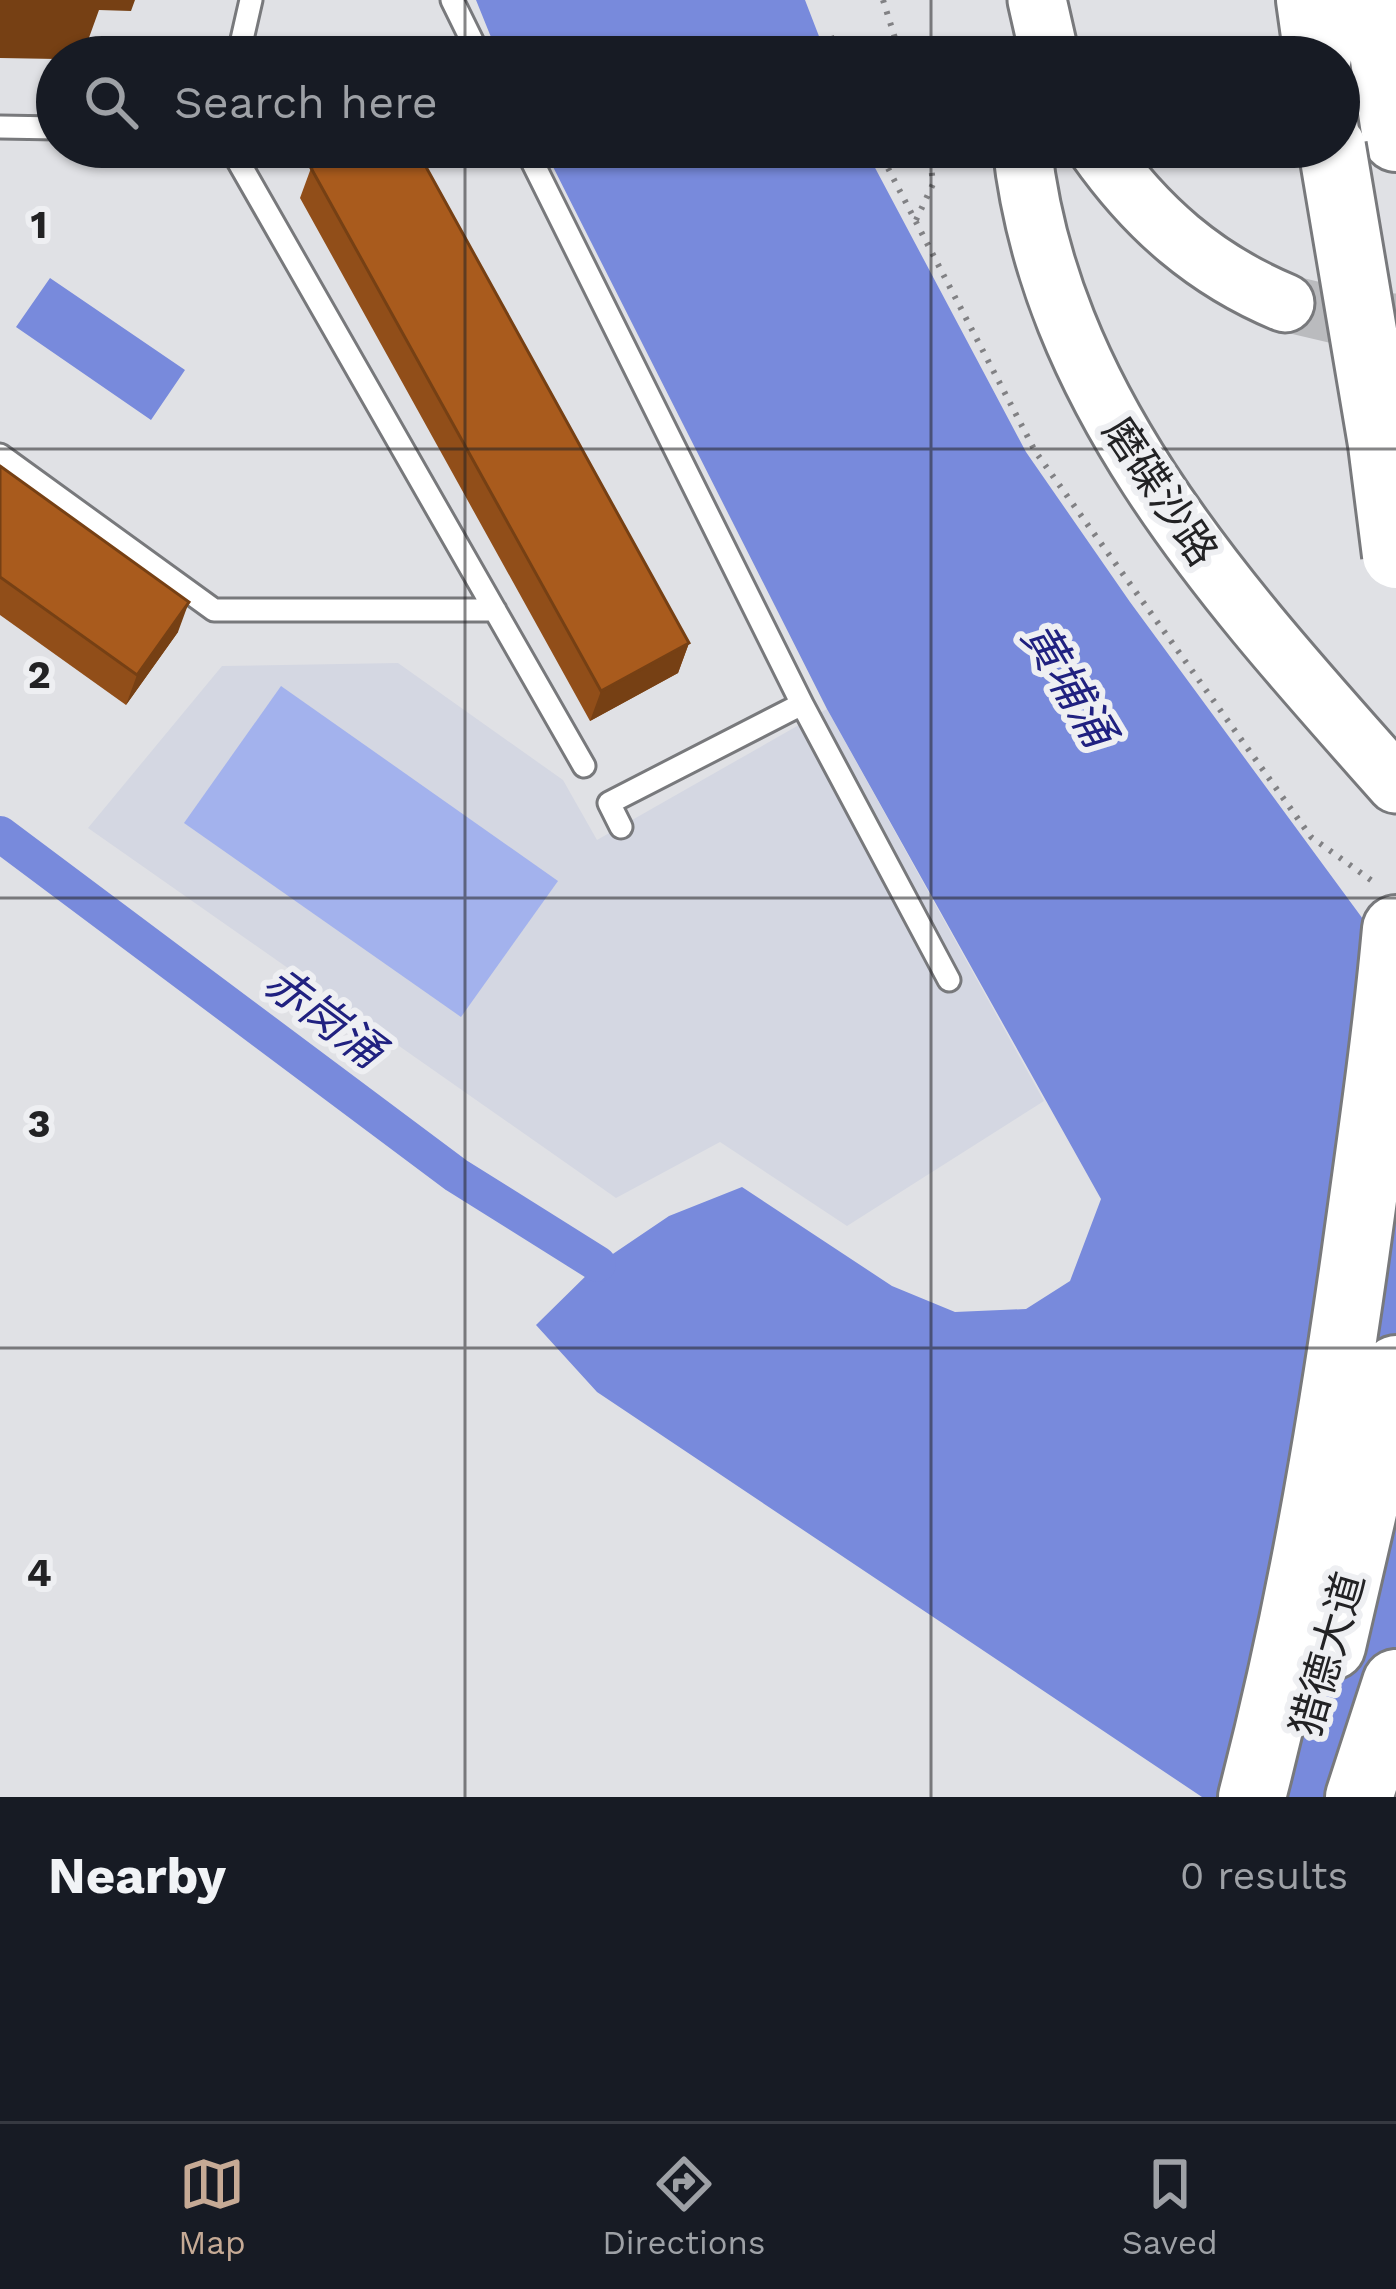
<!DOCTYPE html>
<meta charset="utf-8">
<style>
:root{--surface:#171b24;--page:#242831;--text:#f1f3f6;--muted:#9ea1a6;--line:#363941;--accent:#c6aa95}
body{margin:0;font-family:"Work Sans","Noto Sans SC",sans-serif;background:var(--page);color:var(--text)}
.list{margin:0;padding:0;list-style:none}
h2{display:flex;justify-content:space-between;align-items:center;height:156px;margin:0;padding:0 48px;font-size:51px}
h2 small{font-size:39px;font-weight:400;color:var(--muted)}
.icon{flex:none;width:66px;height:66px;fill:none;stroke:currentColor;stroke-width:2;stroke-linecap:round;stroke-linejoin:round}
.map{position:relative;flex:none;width:1396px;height:1797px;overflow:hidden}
.search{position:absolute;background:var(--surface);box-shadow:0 3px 9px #0004;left:36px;right:36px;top:36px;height:132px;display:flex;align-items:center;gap:30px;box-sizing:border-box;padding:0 42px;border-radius:66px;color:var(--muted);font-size:45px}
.sheet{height:324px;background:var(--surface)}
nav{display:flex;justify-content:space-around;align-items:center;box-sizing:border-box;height:168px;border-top:3px solid var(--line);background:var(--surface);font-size:33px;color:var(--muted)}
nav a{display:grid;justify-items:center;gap:6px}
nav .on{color:var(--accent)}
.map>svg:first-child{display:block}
</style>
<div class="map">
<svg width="1396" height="1797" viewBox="0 0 1396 1797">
<rect width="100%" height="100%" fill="#e0e1e5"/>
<path fill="#d4d7e2" d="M398 663 563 780 597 840 827 709 1044 1101 847 1226 720 1142 616 1198 88 828 222 666Z"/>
<path fill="#a3b2ed" d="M281 686 558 881 461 1017 184 823Z"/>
<path fill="#788adc" d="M476 0H805L827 57H499Z
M543 147H864L1026 452 1130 602 1396 964V1797H1202L597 1392 536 1325 598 1264 669 1216 742 1187 892 1286 955 1312 1026 1309 1070 1281 1101 1199 827 709Z
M50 278 185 370 151 420 16 327Z"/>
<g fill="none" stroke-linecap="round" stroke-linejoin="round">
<path stroke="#788adc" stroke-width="36" d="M0 834 456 1175 598 1264"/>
<path stroke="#babbbe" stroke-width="57" stroke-dasharray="57 28" stroke-linecap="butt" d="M1285 303 1361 321 1396 322"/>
<g stroke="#78797c" stroke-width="27">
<path id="lane" d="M452 0 480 57
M238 57 251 0
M0 127 57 128
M230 147 584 766
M525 147 802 704 609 803 621 827
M0 455 214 610H495
M802 704 949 980"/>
</g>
<g stroke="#78797c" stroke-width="63">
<path id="secondary" d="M1037 0 1050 57
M1022 147C1050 404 1232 599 1396 784
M1096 147C1146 218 1205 270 1285 303"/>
</g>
<g stroke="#78797c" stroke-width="72">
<path id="highway" d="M1310 0 1318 57
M1375 0 1396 138
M1332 1646 1396 1369
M1252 1797C1299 1616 1329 1441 1355 1257 1370 1148 1386 1039 1396 929
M1359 1797 1396 1683"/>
</g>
<path stroke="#818184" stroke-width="6" stroke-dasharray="3 9" stroke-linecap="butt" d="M883 0 901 57
M831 36 839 57
M877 147 1035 451 1311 837 1375 883
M916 220 933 184 929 147"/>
<use href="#lane" stroke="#fff" stroke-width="21"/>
<use href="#secondary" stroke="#fff" stroke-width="57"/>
<use href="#highway" stroke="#fff" stroke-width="66"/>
<g stroke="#78797c" stroke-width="72" stroke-linecap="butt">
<path id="highway-bridge" d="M1332 147 1382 444 1396 555"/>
</g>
<use href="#highway-bridge" stroke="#fff" stroke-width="66"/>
</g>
<path fill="#914e19" d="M311 168 689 643 678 673 590 721 300 198Z
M0 466 178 632 126 705 0 615Z"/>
<path fill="#764014" d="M0 0H135L131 11 99 10 82 57H57V59L0 58Z
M189 602 178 632 126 705 137 675Z
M689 643 678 673 590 721 601 691Z"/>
<path fill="#a95b1d" stroke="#764014" stroke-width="3" d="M349 147H415L689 643 601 691 311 168Z
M0 466 189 602 137 675 0 577Z"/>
<path fill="none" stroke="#222224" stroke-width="3" stroke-opacity="0.55" d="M465 0V57M931 0V57M465 147V1797M931 147V1797M0 449H1396M0 898H1396M0 1348H1396"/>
<g text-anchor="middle" stroke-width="12" stroke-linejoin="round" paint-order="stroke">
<g font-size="42" fill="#222224" stroke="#eeeff2">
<text transform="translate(1161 491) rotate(56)" y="15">磨碟沙路</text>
<text transform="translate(1327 1654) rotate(-74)" y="15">猎德大道</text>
</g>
<g font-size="45" font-style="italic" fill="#202180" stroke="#eeeff2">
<text transform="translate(1069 684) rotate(59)" y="16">黄埔涌</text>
<text transform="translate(324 1016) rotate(37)" y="16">赤岗涌</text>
</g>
</g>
<g font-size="39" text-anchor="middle" font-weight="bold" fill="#222224" stroke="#eeeff2" stroke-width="12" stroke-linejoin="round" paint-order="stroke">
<text x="39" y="238">1</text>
<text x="39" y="688">2</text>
<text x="39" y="1137">3</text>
<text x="39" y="1586">4</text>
</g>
</svg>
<div class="search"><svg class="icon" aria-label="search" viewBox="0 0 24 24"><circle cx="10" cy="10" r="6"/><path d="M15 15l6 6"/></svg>Search here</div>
</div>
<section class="sheet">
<h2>Nearby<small>0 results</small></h2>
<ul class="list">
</ul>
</section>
<nav>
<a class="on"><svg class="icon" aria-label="map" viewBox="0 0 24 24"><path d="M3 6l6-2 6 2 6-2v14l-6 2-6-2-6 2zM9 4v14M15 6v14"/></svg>Map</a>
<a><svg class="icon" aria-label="directions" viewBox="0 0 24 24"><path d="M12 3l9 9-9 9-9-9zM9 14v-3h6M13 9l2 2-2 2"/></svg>Directions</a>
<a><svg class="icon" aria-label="saved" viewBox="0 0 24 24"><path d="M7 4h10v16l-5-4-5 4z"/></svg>Saved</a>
</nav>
